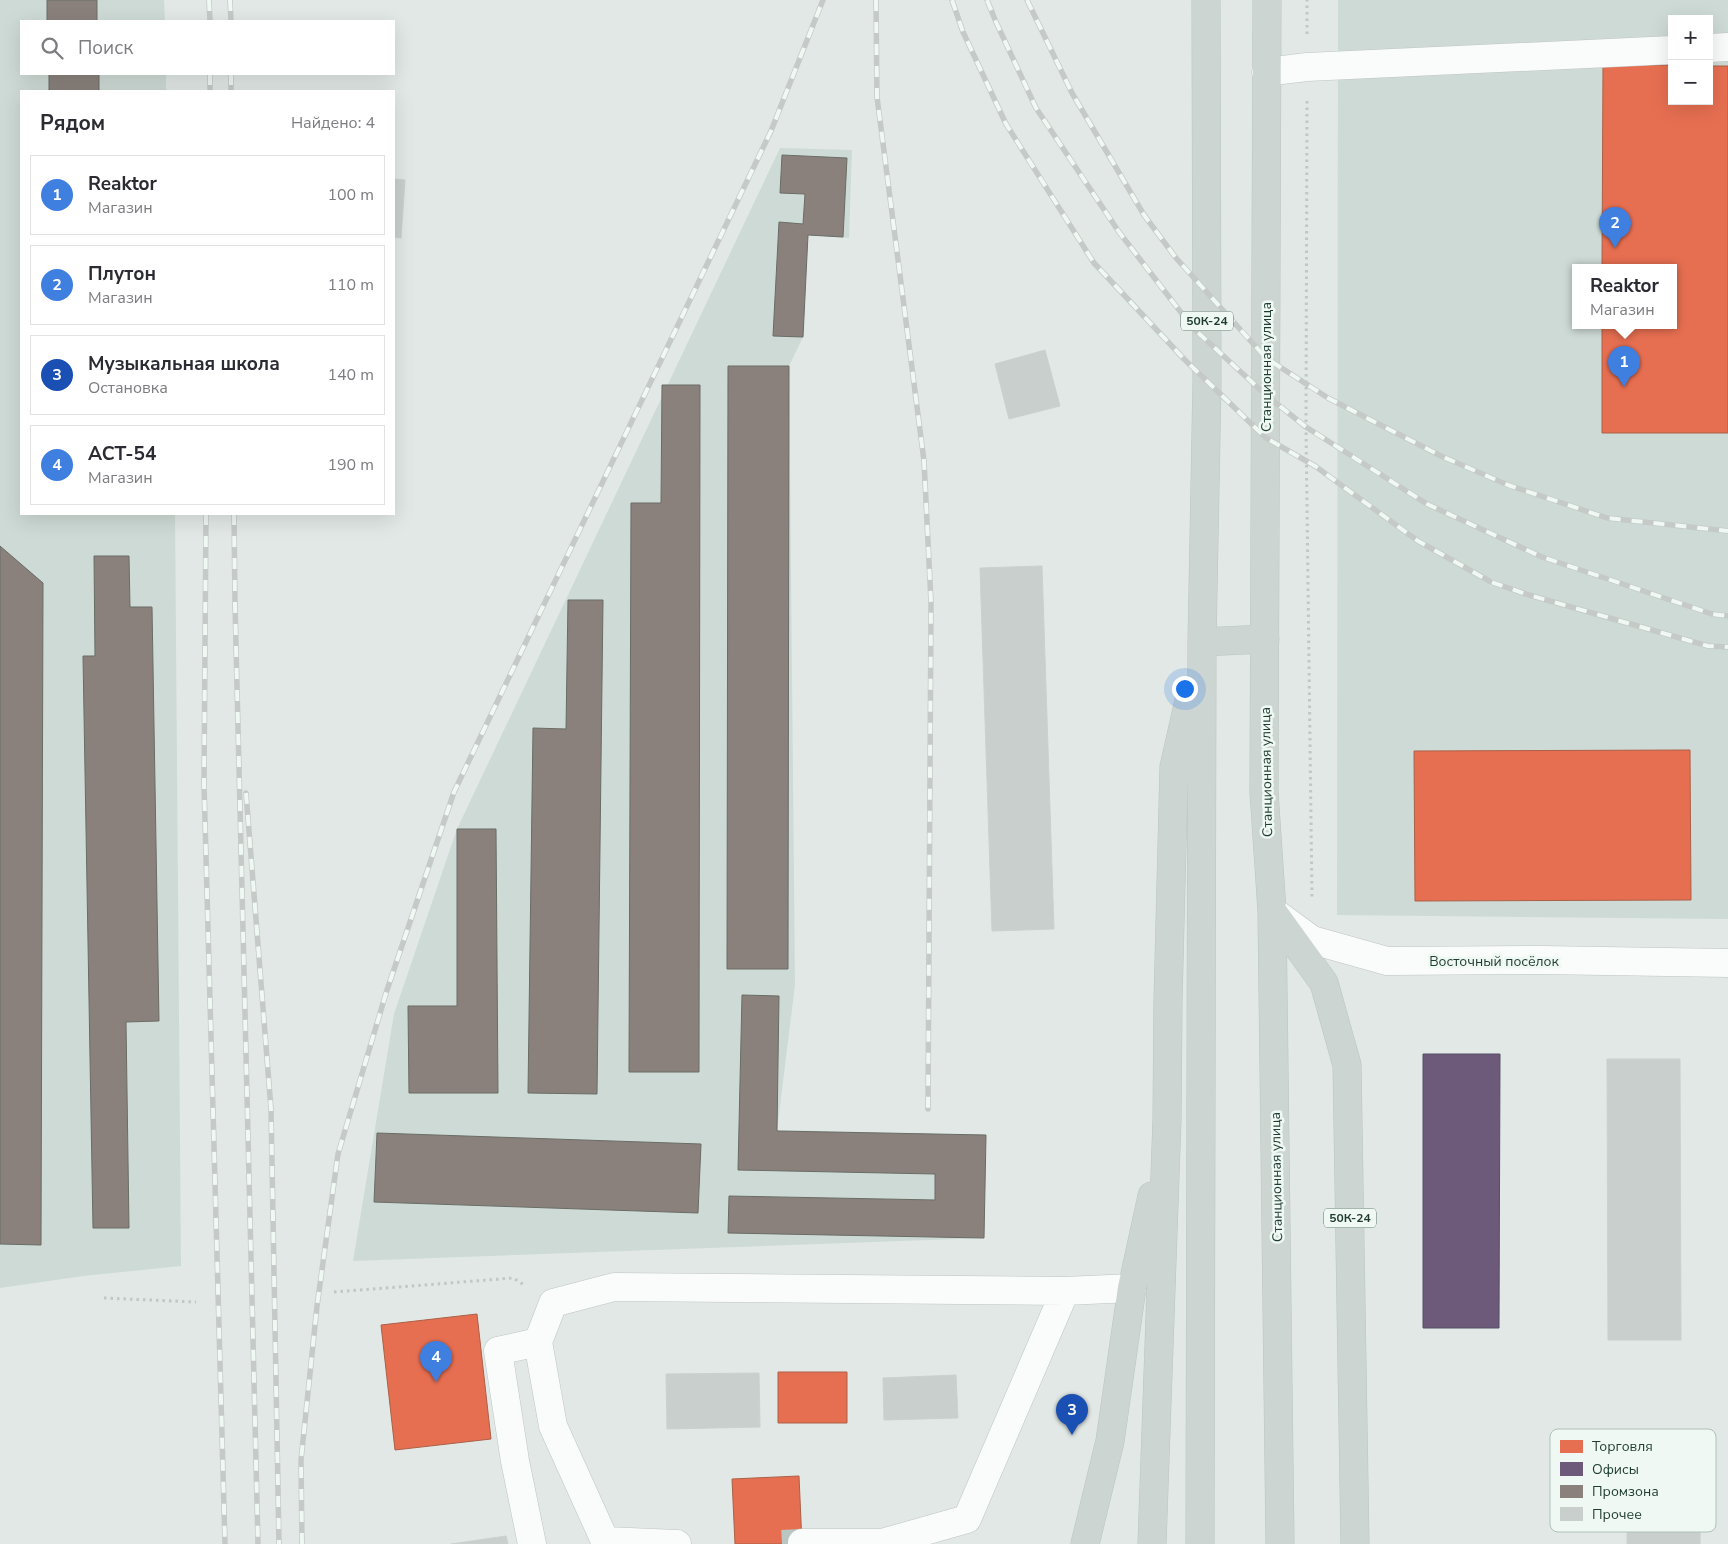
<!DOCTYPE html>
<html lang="ru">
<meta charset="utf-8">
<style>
:root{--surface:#fff;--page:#f2f2f3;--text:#2b2b33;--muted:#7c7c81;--line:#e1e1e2;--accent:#627871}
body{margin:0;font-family:"Nunito Sans",sans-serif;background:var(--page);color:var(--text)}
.controls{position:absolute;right:15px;top:15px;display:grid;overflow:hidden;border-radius:0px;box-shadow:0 5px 20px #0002}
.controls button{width:45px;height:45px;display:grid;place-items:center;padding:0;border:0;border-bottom:1px solid var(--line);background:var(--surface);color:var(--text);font:25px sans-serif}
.you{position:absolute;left:1184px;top:688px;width:18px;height:18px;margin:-12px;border:4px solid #fff;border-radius:50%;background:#1a73e8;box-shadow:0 0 0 8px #1a73e833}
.badge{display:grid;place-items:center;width:32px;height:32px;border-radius:50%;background:var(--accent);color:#fff;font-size:16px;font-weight:700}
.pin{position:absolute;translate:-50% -41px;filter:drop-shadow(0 1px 2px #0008)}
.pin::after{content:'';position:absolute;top:26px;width:18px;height:15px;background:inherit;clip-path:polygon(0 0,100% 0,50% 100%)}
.popup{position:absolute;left:1572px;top:264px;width:105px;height:65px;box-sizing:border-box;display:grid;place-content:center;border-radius:0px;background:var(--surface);filter:drop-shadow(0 1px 4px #0005);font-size:16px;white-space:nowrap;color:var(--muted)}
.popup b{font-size:19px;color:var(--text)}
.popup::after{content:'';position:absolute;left:50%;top:100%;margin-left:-10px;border:10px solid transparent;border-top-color:var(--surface)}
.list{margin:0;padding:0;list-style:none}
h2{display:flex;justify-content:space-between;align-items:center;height:65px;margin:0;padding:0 20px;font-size:21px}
h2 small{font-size:16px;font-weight:400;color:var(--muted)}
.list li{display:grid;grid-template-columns:32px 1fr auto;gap:15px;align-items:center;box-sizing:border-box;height:80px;margin:0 10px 10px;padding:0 10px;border:1px solid var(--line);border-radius:0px}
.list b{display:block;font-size:19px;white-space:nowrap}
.list p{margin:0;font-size:16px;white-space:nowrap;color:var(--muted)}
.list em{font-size:16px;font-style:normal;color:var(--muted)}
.icon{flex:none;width:28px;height:28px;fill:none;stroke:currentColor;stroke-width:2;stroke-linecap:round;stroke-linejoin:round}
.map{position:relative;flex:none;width:1728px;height:1544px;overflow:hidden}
.search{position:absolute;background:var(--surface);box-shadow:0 5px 20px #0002;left:20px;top:20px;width:375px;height:55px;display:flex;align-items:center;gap:12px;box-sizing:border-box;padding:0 18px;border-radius:0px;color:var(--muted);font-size:19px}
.panel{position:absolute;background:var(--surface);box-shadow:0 5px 20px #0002;left:20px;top:90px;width:375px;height:425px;border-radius:0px}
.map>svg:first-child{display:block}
</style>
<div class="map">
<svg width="1728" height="1544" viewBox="0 0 1728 1544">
<rect width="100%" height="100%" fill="#e1e8e5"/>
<path fill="#cedad5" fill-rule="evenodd" d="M0 0H164L165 21H21V74H166V91H21V514H175L181 1266 83 1276 0 1288Z
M1338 0H1728V919L1337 915ZM1672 19H1709V101H1672ZM1575 268H1673V326H1575Z
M780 148 852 150 849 238 808 235 803 337 789 366 795 985 777 1130 986 1135 984 1238 353 1261 394 1014 457 829Z"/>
<path fill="#e76f51" stroke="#ab6048" d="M1603 65H1672V101H1709V66H1728V433H1602V326H1673V268H1602Z
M1690 750 1691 900 1415 901 1414 751Z
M477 1314 491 1439 395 1450 381 1325Z
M778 1372H847V1423H778Z
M799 1476 802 1544H735L732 1479Z"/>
<path fill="#6d597a" stroke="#555065" d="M1423 1054H1500L1499 1328H1423Z"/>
<path fill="#8a817c" stroke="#6a6c66" d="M47 0H97V21H47Z
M49 74H99V91H49Z
M782 155 847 158 843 237 808 235 803 337 773 336 779 222 803 224 805 194 780 193Z
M728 366H789L788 969H727Z
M662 385H700L699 1072H629L631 503H661Z
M0 546 43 583 41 1245 0 1244Z
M94 556H129L130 607H152L159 1021 126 1022 129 1228H93L83 656H95Z
M568 600H603L597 1094 528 1093 533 728 566 729Z
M457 829H496L498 1093H409L408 1006H457Z
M742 995 779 996 777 1131 986 1135 984 1238 728 1233 729 1196 935 1200V1174L738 1170Z
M377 1133 701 1144 698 1213 374 1202Z"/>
<path fill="#c8cfcc" stroke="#cad1ce" d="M394 179 405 180 401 238 394 237Z
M1045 350 1060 406 1009 419 995 364Z
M1042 566 1054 929 992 931 980 568Z
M1607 1059H1680L1681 1340H1608Z
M759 1373 760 1427 667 1429 666 1374Z
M956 1375 958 1418 884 1420 883 1378Z
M1628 1467 1701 1468 1700 1544H1627Z
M506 1536 508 1544H451Z"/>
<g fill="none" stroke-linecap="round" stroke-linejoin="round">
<path stroke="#bac6c1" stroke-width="28" stroke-dasharray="28 14" stroke-linecap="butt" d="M782 1544 802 1543"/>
<g stroke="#bec5c2" stroke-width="29">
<path id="minor" d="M1709 48 1728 47
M1266 72 1307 67 1672 50
M1278 915 1312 940 1387 961 1542 960 1728 963
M802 1543H882L967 1519 1065 1291
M532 1544 515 1461 498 1351 538 1342
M677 1544 605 1541 553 1426 538 1342 553 1303 614 1287 1065 1291 1132 1288"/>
</g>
<g stroke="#bbc5c1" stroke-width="29">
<path id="major" d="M1267 0 1264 792 1272 911 1280 1544
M1202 642 1265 639
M1272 911 1324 983 1347 1065 1355 1544
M1085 1544 1110 1441 1132 1288 1152 1196
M1152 1544 1167 1119 1168 1001 1174 767 1191 692
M1200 1544 1202 642 1207 382 1206 0"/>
</g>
<path stroke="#bfc8c5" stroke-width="3" stroke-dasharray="2.5 4" stroke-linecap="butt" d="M1307 34V0
M1307 101 1306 427 1312 899
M334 1292 513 1278 526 1286
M104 1298 196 1302"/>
<use href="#minor" stroke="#fafcfb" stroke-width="28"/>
<use href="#major" stroke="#ccd5d2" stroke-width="28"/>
<g stroke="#c5cac8" stroke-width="5.5">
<path id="rail" d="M209 0 210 21
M230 0 231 21
M876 0 877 97 924 461 931 602 928 1109
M952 0 963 32 1006 124 1094 263 1184 359 1266 438 1315 466 1418 541 1491 582 1529 595 1708 646 1728 647
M987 0 996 22 1036 108 1119 232 1193 328 1266 395 1306 427 1427 504 1542 557 1712 614 1728 616
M1027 0 1072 93 1144 215 1176 258 1266 358 1328 398 1441 456 1508 485 1607 518 1728 531
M210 74V91
M231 74V91
M206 514 204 784 225 1544
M234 514 235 604 258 1544
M246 793 271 1109 279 1544
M302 1544 301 1460 317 1306 338 1154 387 990 454 792 771 131 823 0"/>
</g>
<use href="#rail" stroke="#eff8f3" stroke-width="4" stroke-dasharray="11" stroke-linecap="butt"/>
</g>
<g text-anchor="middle" stroke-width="5" stroke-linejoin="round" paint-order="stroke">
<g fill="#eff8f3" stroke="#5d746d" stroke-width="1">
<rect x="1181" y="311.5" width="52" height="19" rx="4"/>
<rect x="1324" y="1208.5" width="52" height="19" rx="4"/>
</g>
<g font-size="12" font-weight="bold" fill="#1e3c33">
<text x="1207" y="325">50К-24</text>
<text x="1350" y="1222">50К-24</text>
</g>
<g font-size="14" fill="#1e3c33" stroke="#eff8f3">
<text transform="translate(1266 367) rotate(-90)" y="5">Станционная улица</text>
<text transform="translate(1266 772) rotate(-91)" y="5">Станционная улица</text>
<text x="1494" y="966">Восточный посёлок</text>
<text transform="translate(1276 1177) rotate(-91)" y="5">Станционная улица</text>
</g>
</g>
<rect x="1550" y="1429" width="166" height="103" rx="8" fill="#eff8f3" stroke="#b0c0b9" stroke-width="1"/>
<rect x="1560" y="1440" width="23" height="13" fill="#e76f51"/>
<rect x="1560" y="1462" width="23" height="14" fill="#6d597a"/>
<rect x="1560" y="1485" width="23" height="13" fill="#8a817c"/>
<rect x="1560" y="1507" width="23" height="14" fill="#c8cfcc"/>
<g font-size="14" fill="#1e3c33">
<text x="1592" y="1451">Торговля</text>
<text x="1592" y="1474">Офисы</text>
<text x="1592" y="1496">Промзона</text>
<text x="1592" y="1519">Прочее</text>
</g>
</svg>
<div class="controls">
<button>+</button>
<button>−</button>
</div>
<div class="you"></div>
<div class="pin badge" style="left:1624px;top:387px;background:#3f7fe0">1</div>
<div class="popup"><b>Reaktor</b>Магазин</div>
<div class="pin badge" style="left:1615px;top:248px;background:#3f7fe0">2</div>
<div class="pin badge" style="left:1072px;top:1435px;background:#1a4fb4">3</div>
<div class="pin badge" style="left:436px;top:1382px;background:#3f7fe0">4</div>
<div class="search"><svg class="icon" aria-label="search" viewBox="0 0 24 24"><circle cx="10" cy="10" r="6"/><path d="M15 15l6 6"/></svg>Поиск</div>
<section class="panel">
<h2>Рядом<small>Найдено: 4</small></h2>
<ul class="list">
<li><span class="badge" style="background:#3f7fe0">1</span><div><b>Reaktor</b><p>Магазин</p></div><em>100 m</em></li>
<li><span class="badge" style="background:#3f7fe0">2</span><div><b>Плутон</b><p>Магазин</p></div><em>110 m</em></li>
<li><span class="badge" style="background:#1a4fb4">3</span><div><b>Музыкальная школа</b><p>Остановка</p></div><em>140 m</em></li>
<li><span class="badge" style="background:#3f7fe0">4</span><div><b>АСТ-54</b><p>Магазин</p></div><em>190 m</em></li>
</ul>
</section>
</div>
